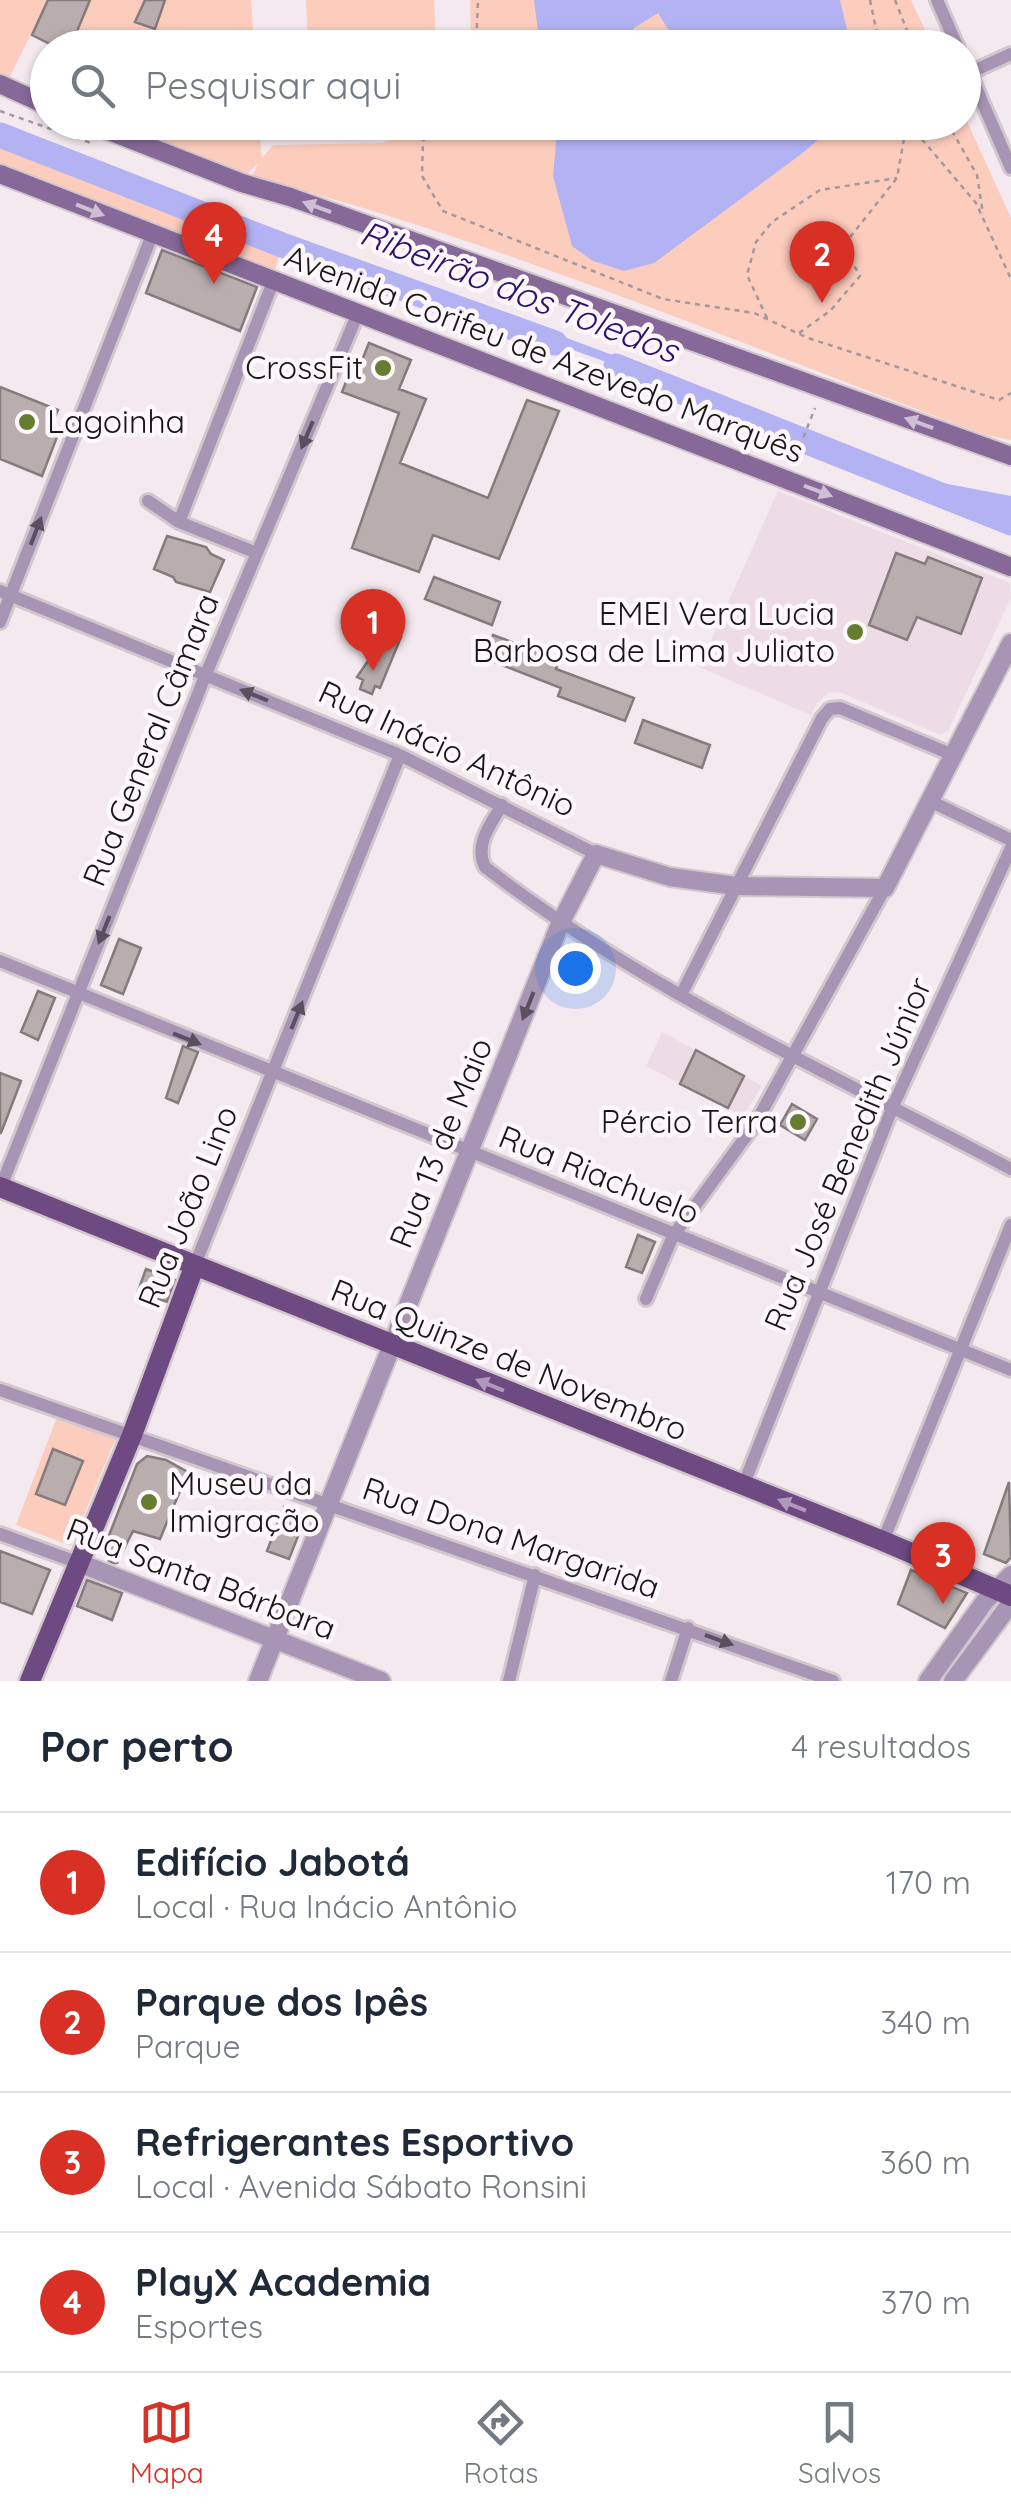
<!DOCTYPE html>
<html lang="pt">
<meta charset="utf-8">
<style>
:root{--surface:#fff;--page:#f6f6f7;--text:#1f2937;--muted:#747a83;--line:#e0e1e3;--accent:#d93025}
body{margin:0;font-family:Quicksand,sans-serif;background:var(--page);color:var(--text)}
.you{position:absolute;left:575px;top:968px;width:35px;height:35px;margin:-25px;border:8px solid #fff;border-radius:50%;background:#1a73e8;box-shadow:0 0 0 15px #1a73e833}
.badge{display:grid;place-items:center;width:65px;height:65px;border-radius:50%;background:var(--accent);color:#fff;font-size:32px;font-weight:700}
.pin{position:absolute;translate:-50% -82px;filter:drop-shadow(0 2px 5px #0008)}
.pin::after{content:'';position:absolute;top:52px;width:35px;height:30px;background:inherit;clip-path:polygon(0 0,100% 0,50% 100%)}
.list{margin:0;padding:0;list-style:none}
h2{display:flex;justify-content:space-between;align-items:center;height:130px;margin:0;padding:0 40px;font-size:42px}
h2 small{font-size:32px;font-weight:400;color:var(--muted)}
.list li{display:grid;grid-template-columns:65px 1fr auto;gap:30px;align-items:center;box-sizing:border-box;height:140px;padding:0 40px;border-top:2px solid var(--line)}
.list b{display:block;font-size:38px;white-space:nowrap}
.list p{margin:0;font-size:32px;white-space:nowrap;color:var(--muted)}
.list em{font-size:32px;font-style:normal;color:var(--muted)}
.icon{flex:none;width:55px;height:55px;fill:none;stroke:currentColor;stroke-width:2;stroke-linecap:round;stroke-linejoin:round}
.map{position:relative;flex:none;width:1011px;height:1681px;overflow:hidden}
.search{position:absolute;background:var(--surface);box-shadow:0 2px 8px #0004;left:30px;right:30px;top:30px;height:110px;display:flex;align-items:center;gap:25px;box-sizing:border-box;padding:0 35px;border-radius:55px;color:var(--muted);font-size:38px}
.sheet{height:690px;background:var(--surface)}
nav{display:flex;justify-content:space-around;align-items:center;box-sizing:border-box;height:140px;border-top:2px solid var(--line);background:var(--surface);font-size:28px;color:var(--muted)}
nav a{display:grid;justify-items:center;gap:5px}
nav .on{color:var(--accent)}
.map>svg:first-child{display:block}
</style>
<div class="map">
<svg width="1011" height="1681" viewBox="0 0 1011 1681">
<rect width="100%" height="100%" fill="#f4e9ef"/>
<path fill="#eddce6" d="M778 491 1010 583 1011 598 948 731 940 735 839 692 828 693 817 703 811 715 699 667Z
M662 1032 762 1086 743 1116 646 1066Z"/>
<path fill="#fcccbd" d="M0 0H48L7 82 0 79Z
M90 0H145L135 22 154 29 165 0H251L254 47 70 48Z
M306 0H434L436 43 308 47Z
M470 0H911L933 47H471Z
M964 115 1011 218V440L986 435C743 346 503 241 252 177L258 163 242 179 116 128 118 122 259 123 262 158 273 145 383 143 428 123 964 122Z
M0 135 282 245 275 270 0 165Z
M57 1417 115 1440 71 1546 16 1525Z"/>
<path fill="#b3b3f4" d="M534 0H840L851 47H679L658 13 634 28 623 47H540Z
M574 123V122L833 123 830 130 800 155 654 263 624 271 593 261 572 246 553 176 557 133Z
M305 250 430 291 438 290 698 387 932 481 1011 496V528L1002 519 831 453 645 376 308 254Z"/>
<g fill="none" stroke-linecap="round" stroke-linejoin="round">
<path stroke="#b3b3f4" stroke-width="25" d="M0 135 282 245 555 343
M616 366 1011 523"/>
</g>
<path fill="#b9adae" stroke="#867b7c" stroke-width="2.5" d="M48 0H90L70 48H58L32 35Z
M145 0H165L155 29 135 22Z
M162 250 257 287 240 331 146 293Z
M369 343 411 360 399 389 426 399 400 463 488 498 527 400 559 411 499 559 433 535 419 572 352 548 399 413 342 392 348 377 354 380Z
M0 387 58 410 48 433 57 437 42 476 0 459Z
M167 536 206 547 211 554 224 560 210 592 176 582 173 577 154 569Z
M896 553 925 564 928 557 982 578 961 634 917 617 907 640 869 625Z
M434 577 500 602 492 625 425 599Z
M387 622 399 627 395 635 401 637 380 688 375 686 372 694 360 689 363 680 357 677 372 655 375 646 372 641 377 629 383 631Z
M493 635 559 660 556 669 634 698 625 721 558 696 561 688 484 658Z
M643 720 710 745 702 768 635 743Z
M119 939 141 948 123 994 101 985Z
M38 991 55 998 38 1040 21 1032Z
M183 1046 198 1052 178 1103 166 1098Z
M696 1050 744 1076 728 1108 680 1084Z
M0 1073 21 1081 1 1133H0Z
M792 1104 817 1119 805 1140 780 1125Z
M638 1235 655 1242 642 1273 626 1267Z
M146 1269 175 1280 167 1302 138 1291Z
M53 1449 83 1461 65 1505 36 1494Z
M147 1456 166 1460 188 1472 160 1539 133 1531 117 1563H114L109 1561 104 1548 137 1464Z
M1009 1482 1011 1557 1006 1563 984 1554Z
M284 1507 306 1516 289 1559 267 1551Z
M0 1551 50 1570 32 1614 0 1602Z
M911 1570 967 1593 945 1628 898 1604Z
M87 1580 122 1593 112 1620 77 1606Z"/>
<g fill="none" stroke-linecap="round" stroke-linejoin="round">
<g stroke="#d1c7cd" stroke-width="18">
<path id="minor" d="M937 0 958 48
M964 60 1011 168
M969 73 1011 54
M148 501 179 522
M257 553 179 522 273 282
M0 591 400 755 596 854
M0 622 152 235
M930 801 1011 840
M502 805C491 824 474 844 485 867 645 991 833 1074 1011 1169
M0 961 1011 1370
M681 995 822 718 830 709 840 708 953 755
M0 1189 206 674 358 313
M194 1267 400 755
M646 1299 673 1236 755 1124 885 888
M0 1390 833 1681
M743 1486 893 1106 1011 848
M0 1534 79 1563
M883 1541 1011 1225
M509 1681 535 1575
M671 1681 688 1628"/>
</g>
<g stroke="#d1c7cd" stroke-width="22">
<path id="tertiary" d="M79 1563 381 1681
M258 1681 560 924 596 854 670 877 736 886 885 888 1011 643
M928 1681 985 1601 1011 1575
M953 1681 1011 1603"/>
</g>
<g stroke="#d1c7cd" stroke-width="22">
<path id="secondary" d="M0 84 48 106
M86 122 242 183 290 197 1011 456
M0 174 1011 567"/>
</g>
<g stroke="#d1c7cd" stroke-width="25">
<path id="primary" d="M0 1187 883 1541 1011 1596
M30 1681 132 1435 194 1267"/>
</g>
<path stroke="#a1999d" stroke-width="2.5" stroke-dasharray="5 5" stroke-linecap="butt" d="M870 0 880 48
M895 0 914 48
M476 48 478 0
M0 111 94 144
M439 122 423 141 422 176 443 211 663 299 754 313 808 338 999 400 1011 393
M947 122 977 175 983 214
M909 124 976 203 1011 279
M767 318 747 275 756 242 772 222 820 190 897 178
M799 333 830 311 860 276 843 246 897 178 907 122
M796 456 815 408"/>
<use href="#minor" stroke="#a894b4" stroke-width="12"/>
<use href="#tertiary" stroke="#a894b4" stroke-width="18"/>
<use href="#secondary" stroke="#866998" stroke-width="18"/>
<use href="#primary" stroke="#6e4a83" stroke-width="20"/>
</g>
<defs><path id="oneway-solid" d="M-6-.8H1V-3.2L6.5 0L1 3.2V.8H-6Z" transform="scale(2.5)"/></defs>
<g fill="#cebfd4">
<use href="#oneway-solid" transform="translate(317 207) rotate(-160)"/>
<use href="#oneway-solid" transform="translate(90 210) rotate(22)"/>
<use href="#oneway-solid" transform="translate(919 423) rotate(-160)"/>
<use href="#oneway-solid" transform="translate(818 491) rotate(21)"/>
</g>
<g fill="#594f5e">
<use href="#oneway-solid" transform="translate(307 435) rotate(113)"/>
<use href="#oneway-solid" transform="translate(36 531) rotate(-69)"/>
<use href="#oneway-solid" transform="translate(254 695) rotate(-158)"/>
<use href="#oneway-solid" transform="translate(104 930) rotate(112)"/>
<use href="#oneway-solid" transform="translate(528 1006) rotate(112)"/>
<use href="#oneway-solid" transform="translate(297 1015) rotate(-68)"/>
<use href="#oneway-solid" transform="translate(187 1039) rotate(22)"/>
<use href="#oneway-solid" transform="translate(719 1640) rotate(20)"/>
</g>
<g fill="#af98b9">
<use href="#oneway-solid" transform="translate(490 1385) rotate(-158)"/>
<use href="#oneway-solid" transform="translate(792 1505) rotate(-158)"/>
</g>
<g fill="#657d2f" stroke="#fef8fc" stroke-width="4">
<circle cx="383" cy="368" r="10"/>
<circle cx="27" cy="422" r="10"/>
<circle cx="855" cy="632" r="10"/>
<circle cx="798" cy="1122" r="10"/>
<circle cx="149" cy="1502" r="10"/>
</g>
<g text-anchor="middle" stroke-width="9" stroke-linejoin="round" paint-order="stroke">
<g font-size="32" fill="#191618" stroke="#fef8fc">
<text transform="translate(544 354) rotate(21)" y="11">Avenida Corifeu de Azevedo Marquês</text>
<text transform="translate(151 740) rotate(-68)" y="11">Rua General Câmara</text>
<text transform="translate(447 749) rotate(25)" y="11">Rua Inácio Antônio</text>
<text transform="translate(441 1143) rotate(-68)" y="11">Rua 13 de Maio</text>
<text transform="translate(848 1154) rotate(-67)" y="11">Rua José Benedith Júnior</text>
<text transform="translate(599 1175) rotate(22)" y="11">Rua Riachuelo</text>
<text transform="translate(188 1207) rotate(-68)" y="11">Rua João Lino</text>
<text transform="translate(509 1360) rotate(22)" y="11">Rua Quinze de Novembro</text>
<text transform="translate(511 1538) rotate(19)" y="11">Rua Dona Margarida</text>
<text transform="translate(201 1579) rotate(21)" y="11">Rua Santa Bárbara</text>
</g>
<g font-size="32" fill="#191618" stroke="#fef8fc" text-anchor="end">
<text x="363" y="379">CrossFit</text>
<text x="47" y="433" text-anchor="start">Lagoinha</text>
<text x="835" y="625">EMEI Vera Lucia<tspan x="835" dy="37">Barbosa de Lima Juliato</tspan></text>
<text x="778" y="1133">Pércio Terra</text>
<text x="169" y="1495" text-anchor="start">Museu da<tspan x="169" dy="37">Imigração</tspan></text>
</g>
<g font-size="35" font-style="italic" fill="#29136f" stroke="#fef8fc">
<text transform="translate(519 292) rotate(21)" y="12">Ribeirão dos Toledos</text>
</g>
</g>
</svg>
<div class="you"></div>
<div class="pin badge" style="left:373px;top:671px">1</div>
<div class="pin badge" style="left:822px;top:303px">2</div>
<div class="pin badge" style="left:943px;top:1604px">3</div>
<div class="pin badge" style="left:214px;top:284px">4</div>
<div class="search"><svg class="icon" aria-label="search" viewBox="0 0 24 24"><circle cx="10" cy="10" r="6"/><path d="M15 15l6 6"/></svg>Pesquisar aqui</div>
</div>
<section class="sheet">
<h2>Por perto<small>4 resultados</small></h2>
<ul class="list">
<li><span class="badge">1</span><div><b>Edifício Jabotá</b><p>Local · Rua Inácio Antônio</p></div><em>170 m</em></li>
<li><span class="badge">2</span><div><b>Parque dos Ipês</b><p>Parque</p></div><em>340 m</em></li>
<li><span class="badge">3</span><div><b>Refrigerantes Esportivo</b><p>Local · Avenida Sábato Ronsini</p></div><em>360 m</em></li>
<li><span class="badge">4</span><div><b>PlayX Academia</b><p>Esportes</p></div><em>370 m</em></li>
</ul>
</section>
<nav>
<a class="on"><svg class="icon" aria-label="map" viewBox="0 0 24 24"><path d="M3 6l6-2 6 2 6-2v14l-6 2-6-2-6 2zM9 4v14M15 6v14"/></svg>Mapa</a>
<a><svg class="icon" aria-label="directions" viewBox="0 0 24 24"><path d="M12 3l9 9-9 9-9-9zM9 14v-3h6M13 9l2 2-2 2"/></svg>Rotas</a>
<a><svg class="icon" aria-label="saved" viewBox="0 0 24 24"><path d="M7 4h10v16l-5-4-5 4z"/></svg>Salvos</a>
</nav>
